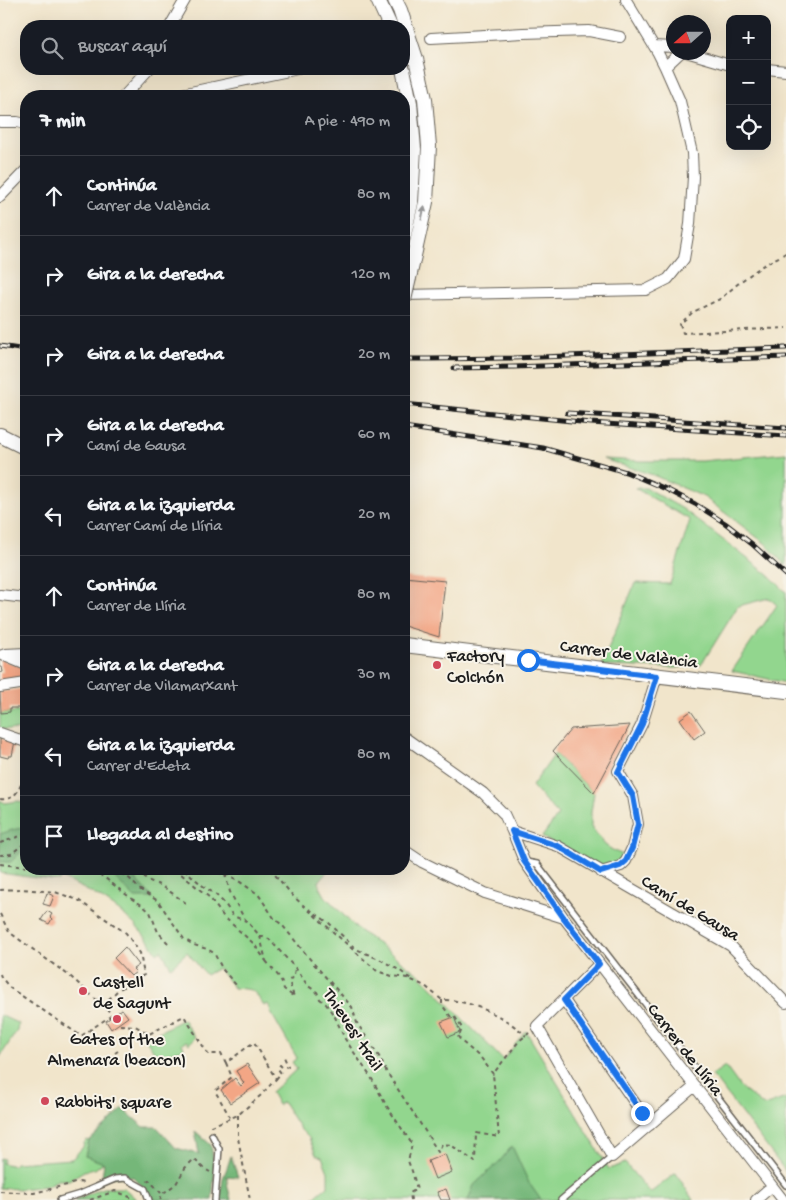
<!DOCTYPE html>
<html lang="es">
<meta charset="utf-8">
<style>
:root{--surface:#171b24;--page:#20242c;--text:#f1f3f6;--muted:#9ea1a6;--line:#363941}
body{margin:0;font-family:"Gochi Hand",sans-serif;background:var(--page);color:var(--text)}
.controls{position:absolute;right:15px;top:15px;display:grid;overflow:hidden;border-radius:10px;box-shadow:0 5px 20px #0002}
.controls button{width:45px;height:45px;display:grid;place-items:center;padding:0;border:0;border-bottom:1px solid var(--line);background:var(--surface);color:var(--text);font:25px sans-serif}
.compass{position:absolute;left:666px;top:15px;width:45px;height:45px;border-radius:50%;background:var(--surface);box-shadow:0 5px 20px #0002;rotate:249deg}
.stop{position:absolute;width:15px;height:15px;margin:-11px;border:4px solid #1a73e8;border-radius:50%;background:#fff}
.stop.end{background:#1a73e8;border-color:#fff;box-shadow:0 1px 5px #0008}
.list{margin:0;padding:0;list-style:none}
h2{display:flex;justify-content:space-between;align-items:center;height:65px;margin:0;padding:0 20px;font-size:21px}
h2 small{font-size:16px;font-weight:400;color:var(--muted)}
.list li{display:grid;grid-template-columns:32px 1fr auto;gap:15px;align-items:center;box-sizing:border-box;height:80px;padding:0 20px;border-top:1px solid var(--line)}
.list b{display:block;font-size:19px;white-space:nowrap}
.list p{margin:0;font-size:16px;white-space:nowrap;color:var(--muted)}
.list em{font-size:16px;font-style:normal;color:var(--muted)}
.icon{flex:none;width:28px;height:28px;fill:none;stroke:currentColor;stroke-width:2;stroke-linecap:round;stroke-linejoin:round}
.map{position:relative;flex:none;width:786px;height:1200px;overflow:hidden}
.search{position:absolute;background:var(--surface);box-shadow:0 5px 20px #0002;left:20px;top:20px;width:390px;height:55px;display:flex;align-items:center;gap:12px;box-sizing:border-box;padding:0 18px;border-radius:20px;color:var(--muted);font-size:19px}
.panel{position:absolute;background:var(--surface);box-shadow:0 5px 20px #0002;left:20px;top:90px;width:390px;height:785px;border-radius:20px}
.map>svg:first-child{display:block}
</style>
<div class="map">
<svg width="786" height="1200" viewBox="0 0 786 1200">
<rect width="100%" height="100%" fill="#f7f3e8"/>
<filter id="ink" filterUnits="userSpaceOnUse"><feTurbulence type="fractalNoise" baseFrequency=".02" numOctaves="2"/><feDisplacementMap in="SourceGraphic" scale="10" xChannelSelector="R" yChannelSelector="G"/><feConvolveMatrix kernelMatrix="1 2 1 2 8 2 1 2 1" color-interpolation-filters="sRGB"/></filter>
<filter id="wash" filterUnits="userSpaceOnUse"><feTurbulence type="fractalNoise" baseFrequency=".0096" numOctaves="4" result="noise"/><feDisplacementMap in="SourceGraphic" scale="20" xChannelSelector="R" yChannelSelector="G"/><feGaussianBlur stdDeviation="1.12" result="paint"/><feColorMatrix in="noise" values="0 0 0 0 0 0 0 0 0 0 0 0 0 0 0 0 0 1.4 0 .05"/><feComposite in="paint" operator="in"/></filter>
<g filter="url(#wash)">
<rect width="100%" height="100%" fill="#f1e5cb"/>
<path fill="#92d68e" stroke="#577955" d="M786 453V566L766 544 704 497 653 475 603 459 642 461H702Z
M635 488H646L683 509 770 576 786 592V683L732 671 777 605 769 598 738 606 701 665 676 668 601 666 635 583 670 584 690 520Z
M26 711V730L0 729V713Z
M555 754 594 793 591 812V827L605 845 614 851 628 857 601 872 542 837 558 815 532 786Z
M0 800 5 803 19 801 26 804V869H329L318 883 325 896 357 929 377 943 422 977 503 1060 526 1031 609 1169 625 1163 650 1193 676 1173 693 1200H311L328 1186V1172L322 1157 316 1155 309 1138 300 1129 283 1102 278 1105 271 1092 297 1069 292 1062 297 1058 270 1011 271 1010 268 1004 264 1006C252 988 255 990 234 988L218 968 206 975 187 952 171 967 161 950 157 953C153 946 148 940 143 934 122 908 91 891 61 878L59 881 0 873Z
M0 1015 19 1024 17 1028 18 1029 0 1057Z
M183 1019 195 1038 189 1044 187 1041 182 1043 184 1049 182 1050 157 1056 146 1039Z
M725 1066 741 1088 764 1106 786 1098V1172L712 1075Z
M87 1140 89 1141 85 1156 104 1162 95 1169 84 1171 69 1180H58L46 1186 20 1189 0 1188V1158L4 1159 2 1163 14 1166 15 1163 72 1159 83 1147 84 1143Z
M103 1188H124L137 1200H74Z"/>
<path fill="#75b779" stroke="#486a4a" d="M26 827V847L11 862H0V834L12 830Z
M98 869H126L153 898H135L110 873Z
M123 1109 144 1127H157L176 1148 199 1154 195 1131 211 1145 215 1169 212 1200H154L145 1189 133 1177H102L104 1163 85 1156 89 1141Z
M512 1146 529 1183 541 1200H468L474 1185 500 1161Z
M231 1156 238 1177 227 1176V1183L231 1200H220L223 1178 227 1168Z"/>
<g id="blocks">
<path fill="#f3a685" d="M404 577 445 581 439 637 404 626Z
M0 659 26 668V679L0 683V673L3 672 2 667H0Z
M26 688V698H24V708H10V712L1 713 0 692Z
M691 711 705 731 694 739 680 719Z
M630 725 594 793 553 751 571 729Z
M0 739 15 741 12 756H9L8 758 0 756Z
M47 893 54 896 50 906 43 904Z
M47 911 52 914 50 917 52 919 49 924 41 920Z
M125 947 139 965 133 969 136 972 131 976 114 958Z
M122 1009 128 1017 111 1029 106 1021Z
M454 1017 460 1032 448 1037 441 1022Z
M247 1064 260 1083 230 1103 221 1090 235 1078 241 1086 244 1083 236 1071Z
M445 1154 452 1172 435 1179 428 1161Z
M446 1189 450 1200H441L437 1192Z"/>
</g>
</g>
<g filter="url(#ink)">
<use href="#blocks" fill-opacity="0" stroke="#676259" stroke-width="1"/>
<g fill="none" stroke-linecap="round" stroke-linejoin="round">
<g stroke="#676259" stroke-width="8">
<path id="lane" d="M526 862 537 864 786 1185
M212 1135 219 1149 215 1200
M60 1200 80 1194 115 1179 125 1178 145 1189 149 1200
M561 1200 612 1157"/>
</g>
<g stroke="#676259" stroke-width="12">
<path id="street" d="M170 26 185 0
M431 38 523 33 589 31 620 37
M654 46 674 47
M686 52 730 65
M665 67 681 52
M767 69 786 71
M124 96 149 69
M172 96 298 69
M0 122H17L26 124
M0 197 26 170
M404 295 646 290 668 279 684 259 690 224 693 177 692 153 680 101 665 67 658 53 626 0
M0 595 26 598
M5 654 26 653
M2 655 26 665
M0 687 26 683
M0 733 26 742
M404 737 483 793 504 814 512 831 524 861 564 918 783 1200
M512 831 558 846 731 946 786 1003
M404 850 422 862 485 893 564 918
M601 872 621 866 626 861 632 848 638 824 633 796 618 771 642 724 657 676
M599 964 537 1026 612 1157 695 1086
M564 1000 650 1125
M756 1200 772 1186"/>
</g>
<g stroke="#676259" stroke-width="16">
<path id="secondary" d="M378 0 390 26
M395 0 400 10 416 59 425 99 429 146 426 202 409 278
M403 69 410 103 414 149 411 203 404 235
M0 435 26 448
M404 645 786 691"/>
</g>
<path stroke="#676259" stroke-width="2" stroke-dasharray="4 4" stroke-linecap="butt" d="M786 253 762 266 740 282 720 299 693 312 680 324 683 333 786 328
M0 799C18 801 19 786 26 775
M0 843 26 834
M0 855 11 854 26 842
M0 864 26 867
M37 869 61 871 67 869
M76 869 93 871 105 878 132 899 142 905 150 912 158 932 168 943
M115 869 130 879 139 889 158 901 184 939 194 945 207 949 214 953 223 970 236 985
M138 869 147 880 162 886 186 903
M175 869 210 898 223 916 254 944 266 961 260 936
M184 869 203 886 215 894 225 904 233 916 246 921
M211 869 213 872 225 874 230 892 244 918 260 936 269 939 297 970 308 986 317 992 320 999 326 1004 335 1017 345 1039 372 1079 386 1105 412 1144 408 1161 412 1171 417 1189 410 1193 411 1200
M270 869 294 897 377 971 392 976 407 978 425 986 442 1000C468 999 507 1017 526 1036
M225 874 234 878 258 894 274 918 283 926 314 964 352 1007 357 1023 380 1058 386 1071 427 1134 438 1152 442 1144 451 1145 475 1162 476 1133 499 1137 493 1074
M0 890 21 889 55 892 78 900 126 933 140 953 144 975 118 990 103 1005
M309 909 329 923 356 949 381 960 399 970 411 979
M0 914 9 932 71 977 111 1013
M266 961 280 978 284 989 294 997 289 981 294 975 295 968
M0 974 1 977 10 988 81 1036 112 1015
M442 1000V1005L451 1017H455L462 1028 460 1034 457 1035 461 1041 481 1058 493 1074 519 1041 529 1033
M120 1025 135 1026 149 1034 184 1016 208 1054H219L221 1053 226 1063 254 1042 276 1079 260 1096 238 1115 211 1126V1127
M115 1053 118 1051
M226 1063 232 1077 215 1091 230 1117
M276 1079 281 1073 278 1069 280 1065 283 1068 288 1066 284 1057
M238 1115V1138L250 1200
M148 1182 149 1180 162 1194
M0 1191 34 1193 79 1182 84 1183
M90 1200 115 1191 130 1197 134 1200
M160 1200 162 1194 176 1184 185 1168 194 1159 203 1168 210 1172"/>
<use href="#lane" stroke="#fff" stroke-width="5"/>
<use href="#street" stroke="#fff" stroke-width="10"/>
<use href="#secondary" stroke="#fff" stroke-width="14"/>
<g stroke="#1c1c1c" stroke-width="5">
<path id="rail" d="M0 346 26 350
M404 359H428L513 358 786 348
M454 368 514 367 786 357
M404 404 591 423 786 436
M567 413 786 428
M404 427 543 448 626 472 666 489 695 504 725 523 752 544 786 575"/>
</g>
<use href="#rail" stroke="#f7f3e8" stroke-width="3" stroke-dasharray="9" stroke-linecap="butt"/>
<g stroke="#676259" stroke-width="16" stroke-linecap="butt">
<path id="secondary-bridge" d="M404 300 409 278"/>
</g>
<use href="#secondary-bridge" stroke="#fff" stroke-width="14"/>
</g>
<defs><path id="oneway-solid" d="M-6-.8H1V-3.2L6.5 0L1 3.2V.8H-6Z" transform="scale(1.25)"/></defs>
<use fill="#999" href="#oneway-solid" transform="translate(423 213) rotate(-78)"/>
</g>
<g fill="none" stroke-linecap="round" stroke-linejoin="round" filter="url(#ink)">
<path stroke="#1a73e8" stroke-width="6" d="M528 660 657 676 642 724 618 772 633 796 638 824 632 848 626 861 620 866 601 872 558 846 512 831 524 861 564 918 599 964 564 1000 642 1113"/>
</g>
<g fill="#d1495b" stroke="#f7f3e8" stroke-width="2">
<circle cx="437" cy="665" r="5"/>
<circle cx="83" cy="991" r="5"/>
<circle cx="117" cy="1019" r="5"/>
<circle cx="45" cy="1101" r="5"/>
</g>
<g text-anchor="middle" stroke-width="4" stroke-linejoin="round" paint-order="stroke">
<g font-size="18" fill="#1c1c1c" stroke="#f7f3e8">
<text transform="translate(629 653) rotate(7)" y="6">Carrer de València</text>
<text transform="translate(691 907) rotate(31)" y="6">Camí de Gausa</text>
<text transform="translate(354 1029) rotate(57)" y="6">Thieves' trail</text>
<text transform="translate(686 1049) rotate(52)" y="6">Carrer de Llíria</text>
</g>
<g font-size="18" fill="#1c1c1c" stroke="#f7f3e8" text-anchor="start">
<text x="447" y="661">Factory<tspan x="447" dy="21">Colchón</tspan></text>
<text x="93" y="987">Castell<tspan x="93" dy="21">de Sagunt</tspan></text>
<text x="117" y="1044" text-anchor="middle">Gates of the<tspan x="117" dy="21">Almenara (beacon)</tspan></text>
<text x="55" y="1107">Rabbits' square</text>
</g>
</g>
</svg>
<div class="controls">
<button>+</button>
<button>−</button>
<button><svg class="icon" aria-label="locate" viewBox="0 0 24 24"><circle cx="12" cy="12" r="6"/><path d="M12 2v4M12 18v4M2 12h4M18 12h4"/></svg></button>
</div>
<svg class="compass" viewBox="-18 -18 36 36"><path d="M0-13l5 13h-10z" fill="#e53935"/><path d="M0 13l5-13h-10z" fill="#9ea1a6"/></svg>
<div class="stop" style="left:528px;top:660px"></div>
<div class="stop end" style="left:642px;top:1113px"></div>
<div class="search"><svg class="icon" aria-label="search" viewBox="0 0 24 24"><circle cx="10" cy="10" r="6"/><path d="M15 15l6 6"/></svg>Buscar aquí</div>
<section class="panel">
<h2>7 min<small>A pie · 490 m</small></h2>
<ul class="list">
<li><svg class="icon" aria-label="ahead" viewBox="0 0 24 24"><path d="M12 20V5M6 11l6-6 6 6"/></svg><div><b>Continúa</b><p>Carrer de València</p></div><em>80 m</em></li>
<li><svg class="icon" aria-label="right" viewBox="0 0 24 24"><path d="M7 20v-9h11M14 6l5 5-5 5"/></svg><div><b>Gira a la derecha</b></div><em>120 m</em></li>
<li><svg class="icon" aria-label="right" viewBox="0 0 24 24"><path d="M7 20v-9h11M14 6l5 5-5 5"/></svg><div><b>Gira a la derecha</b></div><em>20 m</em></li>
<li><svg class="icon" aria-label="right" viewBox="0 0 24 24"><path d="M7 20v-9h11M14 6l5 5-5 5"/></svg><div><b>Gira a la derecha</b><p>Camí de Gausa</p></div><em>60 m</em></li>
<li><svg class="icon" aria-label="left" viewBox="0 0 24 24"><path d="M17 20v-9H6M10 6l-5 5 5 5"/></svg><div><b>Gira a la izquierda</b><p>Carrer Camí de Llíria</p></div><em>20 m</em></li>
<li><svg class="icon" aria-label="ahead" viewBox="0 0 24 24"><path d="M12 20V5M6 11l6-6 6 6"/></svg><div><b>Continúa</b><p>Carrer de Llíria</p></div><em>80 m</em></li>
<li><svg class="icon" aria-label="right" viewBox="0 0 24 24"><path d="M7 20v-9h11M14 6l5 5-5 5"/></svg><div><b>Gira a la derecha</b><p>Carrer de Vilamarxant</p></div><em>30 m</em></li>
<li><svg class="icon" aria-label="left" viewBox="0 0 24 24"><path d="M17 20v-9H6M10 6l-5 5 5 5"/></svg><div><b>Gira a la izquierda</b><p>Carrer d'Edeta</p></div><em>80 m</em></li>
<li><svg class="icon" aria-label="arrive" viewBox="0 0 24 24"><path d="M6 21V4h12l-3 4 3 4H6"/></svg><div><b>Llegada al destino</b></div></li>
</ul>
</section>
</div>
